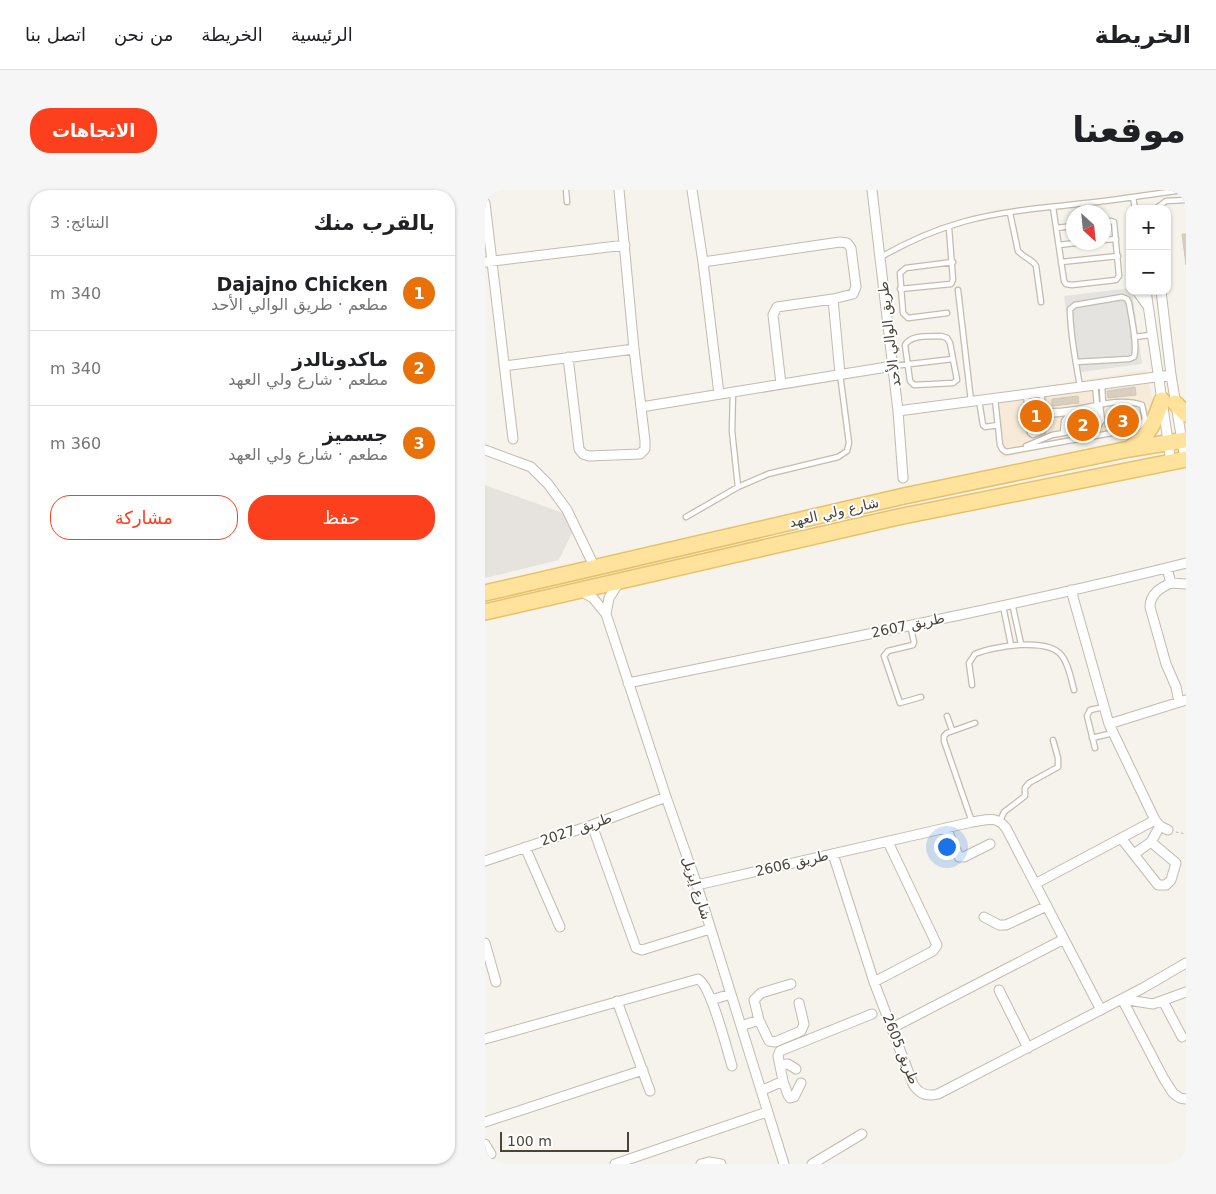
<!DOCTYPE html>
<html lang="ar">
<meta charset="utf-8">
<style>
:root{--surface:#fff;--page:#f6f6f6;--text:#202124;--muted:#757577;--line:#e0e0e0;--accent:#fc3f1d}
body{margin:0;font-family:"DejaVu Sans","Noto Sans Arabic",sans-serif;background:var(--page);color:var(--text);direction:rtl}
.controls{position:absolute;right:15px;top:15px;display:grid;overflow:hidden;border-radius:10px;box-shadow:0 1px 4px #0004}
.controls button{width:45px;height:45px;display:grid;place-items:center;padding:0;border:0;border-bottom:1px solid var(--line);background:var(--surface);color:var(--text);font:25px sans-serif}
.compass{position:absolute;left:581px;top:15px;width:45px;height:45px;border-radius:50%;background:var(--surface);box-shadow:0 1px 4px #0004;rotate:153deg}
.scale{position:absolute;left:15px;bottom:12px;width:129px;box-sizing:border-box;padding-left:5px;border:2px solid #4b4439;border-top:0;font-size:14px;line-height:18px;white-space:nowrap;color:#4b4439;-webkit-text-stroke:4px #fff;paint-order:stroke}
.you{position:absolute;left:461px;top:656px;width:18px;height:18px;margin:-12px;border:4px solid #fff;border-radius:50%;background:#1a73e8;box-shadow:0 0 0 8px #1a73e833}
.badge{display:grid;place-items:center;width:32px;height:32px;border-radius:50%;background:var(--accent);color:#fff;font-size:16px;font-weight:700}
.pin{position:absolute;translate:-50% -50%;border:2px solid #fff;box-shadow:0 1px 5px #0006}
.list{margin:0;padding:0;list-style:none}
h2{display:flex;justify-content:space-between;align-items:center;height:65px;margin:0;padding:0 20px;font-size:21px}
h2 small{font-size:16px;font-weight:400;color:var(--muted)}
.list li{display:grid;grid-template-columns:32px 1fr auto;gap:15px;align-items:center;box-sizing:border-box;height:75px;padding:0 20px;border-top:1px solid var(--line)}
.list b{display:block;font-size:19px;white-space:nowrap}
.list p{margin:0;font-size:16px;white-space:nowrap;color:var(--muted)}
.list em{font-size:16px;font-style:normal;color:var(--muted)}
.actions{display:flex;gap:10px;padding:15px 20px}
.actions a{flex:1;padding:11px 0;border:1px solid var(--accent);border-radius:20px;text-align:center;font-size:18px;color:var(--accent)}
.actions .main{background:var(--accent);color:#fff}
.map{position:relative;flex:none;width:701px;height:974px;overflow:hidden;direction:ltr;border-radius:20px}
header{display:flex;align-items:center;gap:30px;box-sizing:border-box;height:70px;padding:0 25px;background:var(--surface);border-bottom:1px solid var(--line)}
header strong{font-size:24px}
nav{display:flex;gap:28px;margin-inline-start:auto;font-size:18px}
.intro{display:flex;align-items:center;justify-content:space-between;box-sizing:border-box;height:120px;padding:0 30px}
h1{margin:0;font-size:35px}
.button{padding:12px 22px;border-radius:20px;background:var(--accent);color:#fff;font-size:18px;font-weight:700}
main{display:flex;gap:30px;padding:0 30px}
aside{flex:1;background:var(--surface);border-radius:20px;box-shadow:0 1px 4px #0004}
.map>svg:first-child{display:block}
</style>
<header>
<strong>الخريطة</strong>
<nav><a>الرئيسية</a><a>الخريطة</a><a>من نحن</a><a>اتصل بنا</a></nav>
</header>
<div class="intro"><h1>موقعنا</h1><a class="button">الاتجاهات</a></div>
<main>
<div class="map">
<svg width="701" height="974" viewBox="0 0 701 974">
<rect width="100%" height="100%" fill="#f6f3ec"/>
<path fill="#f7ead8" d="M661 180 667 206V220L662 237 516 268 508 204Z"/>
<path fill="#e6e2dd" d="M0 295 78 323 88 341 74 370 0 388Z"/>
<path fill="#e5e3e0" d="M645 98V101H647L657 174 589 183 579 106Z"/>
<path fill="#d8cfc1" stroke="#d3c7b4" d="M697 44H701V75Z
M650 197 651 205 623 208 622 201Z
M593 206 594 213 567 216V209Z
M553 211 557 240 548 241 545 212Z
M652 222 653 232 620 237 619 227Z
M611 226 612 236 584 241 582 230Z"/>
<g fill="none" stroke-linecap="round" stroke-linejoin="round">
<g stroke="#c2bbae" stroke-width="7">
<path id="lane" d="M81 0 82 12
M568 17 579 91 581 94 587 95 631 90 634 86 629 32 626 31 618 32
M650 19 648 7 698 0
M670 19 681 11 701 10
M525 23 533 61C539 68 547 69 551 76L556 112
M571 38 588 36
M618 50 631 49
M574 55 599 52
M396 67C422 52 452 39 481 31 533 17 593 16 648 7
M576 72 633 66
M415 99 466 94 468 90 464 38
M473 100 486 211
M462 123 423 128 418 123 415 83 421 78 468 72
M456 146 462 148 465 153 472 190 468 193 429 195 425 191 420 155C426 144 444 147 456 146Z
M649 147 666 145
M591 172 644 169 649 167C653 155 646 127 644 113L642 109 637 107 590 115 585 119C585 145 591 172 595 197
M408 176 468 169
M610 195 612 215
M617 195 618 214
M248 202 247 241 253 297
M541 204 545 243 548 245 558 241 560 229 563 225 615 219
M510 209 515 255 517 259 521 262 649 239 655 236 660 229 657 215C628 205 593 224 564 221L558 215 556 202
M494 210 498 235 500 237 513 235
M578 243 579 231 582 227 616 223
M541 256 567 245 613 237 617 230 615 216
M201 327 253 297 283 284 353 267 362 261 364 253 355 184
M527 413 536 454
M518 416 526 455
M425 435 429 452 428 455 403 461 399 466 415 513 436 507
M487 495 484 473 490 464C509 456 564 447 577 466 584 475 586 489 589 500
M462 526 467 540
M607 548 628 543
M610 558 602 526 605 520 619 517
M515 631 519 622 540 606V598L544 593 573 577V568L568 550
M487 632 459 551V546L462 543 490 533"/>
</g>
<g stroke="#c2bbae" stroke-width="11">
<path id="street" d="M207 0 218 72 234 204
M387 0 413 221 418 288
M0 13 28 249
M0 72 140 55
M218 72 355 52 362 53 366 58 371 97 368 104 348 109
M652 101 662 115
M661 101 686 272
M676 101 686 185 700 269
M83 167 94 259 98 264 104 266 155 264 160 259V251L149 159 134 0
M19 176 149 159
M296 194 288 125 292 117 348 109 355 184
M156 217 408 176
M413 221 686 185
M0 260 46 277 63 294 82 320 110 378
M682 378 686 393C675 398 665 404 665 417L681 474 691 497 694 512
M686 393 701 394
M94 400 108 408 121 424 181 607 212 695 299 974
M586 400 624 534 670 630 675 636 683 640
M121 424 124 408 134 392
M143 493C329 455 517 419 701 373
M624 534 701 510
M107 635 151 758 157 760 225 739
M461 638 474 667H479L505 654
M636 648 673 695H681L686 690 691 673 666 652
M40 657 75 737
M348 664 389 792 428 894C434 904 442 907 453 904L658 798 701 773
M649 664 666 652 675 636
M0 671 107 635 181 607
M550 694 670 630
M212 695 487 632C502 630 511 625 521 638L616 820
M499 727 514 735H521L562 716
M0 753 11 792
M389 792 448 761 452 755 403 652
M514 800 543 858
M637 809 679 889 688 903 695 908 701 909
M637 809 668 814 701 802
M226 810 246 804
M132 811 165 901
M678 811 697 847
M274 830 269 810 276 803 306 794
M256 836 274 830 284 851 290 852 316 841 319 834 314 813
M407 838 579 749
M0 849 213 789C226 795 242 860 247 876
M295 875 303 874 311 879
M298 891 293 866 295 861 387 824
M276 901 298 891 303 905 305 908 309 907 316 893
M0 932 158 880
M0 954 6 964
M130 974 282 922
M216 974 224 972 236 974
M327 974 377 944"/>
</g>
<g stroke="#e6c16a" stroke-width="18">
<path id="primary" d="M690 213 701 224
M644 259C665 245 669 233 677 210
M0 403 419 306 644 259 701 250
M0 422 413 327 701 269"/>
</g>
<path stroke="#c4b79f" stroke-width="1" stroke-dasharray="2.5 2.5" stroke-linecap="butt" d="M691 642 701 644"/>
<use href="#lane" stroke="#fff" stroke-width="4.5"/>
<use href="#street" stroke="#fff" stroke-width="9"/>
<use href="#primary" stroke="#ffe39c" stroke-width="15"/>
</g>
<g text-anchor="middle" stroke-width="4" stroke-linejoin="round" paint-order="stroke">
<g font-size="14" fill="#4b4439" stroke="#fff">
<text transform="translate(404 144) rotate(-97)" y="5">طريق الوالي الأحد</text>
<text transform="translate(349 322) rotate(-13)" y="5">شارع ولي العهد</text>
<text transform="translate(423 435) rotate(-12)" y="5">طريق 2607</text>
<text transform="translate(91 639) rotate(-19)" y="5">طريق 2027</text>
<text transform="translate(307 673) rotate(-13)" y="5">طريق 2606</text>
<text transform="translate(212 698) rotate(72)" y="5">شارع إيزيل</text>
<text transform="translate(416 859) rotate(68)" y="5">طريق 2605</text>
</g>
</g>
</svg>
<div class="controls">
<button>+</button>
<button>−</button>
</div>
<svg class="compass" viewBox="-18 -18 36 36"><path d="M0-13l5 13h-10z" fill="#e53935"/><path d="M0 13l5-13h-10z" fill="#757577"/></svg>
<div class="scale">100 m</div>
<div class="you"></div>
<div class="pin badge" style="left:551px;top:226px;background:#e8710a">1</div>
<div class="pin badge" style="left:598px;top:235px;background:#e8710a">2</div>
<div class="pin badge" style="left:638px;top:231px;background:#e8710a">3</div>
</div>
<aside>
<h2>بالقرب منك<small>النتائج: 3</small></h2>
<ul class="list">
<li><span class="badge" style="background:#e8710a">1</span><div><b>Dajajno Chicken</b><p>مطعم · طريق الوالي الأحد</p></div><em>340 m</em></li>
<li><span class="badge" style="background:#e8710a">2</span><div><b>ماكدونالدز</b><p>مطعم · شارع ولي العهد</p></div><em>340 m</em></li>
<li><span class="badge" style="background:#e8710a">3</span><div><b>جسميز</b><p>مطعم · شارع ولي العهد</p></div><em>360 m</em></li>
</ul>
<div class="actions"><a class="main">حفظ</a><a>مشاركة</a></div>
</aside>
</main>
